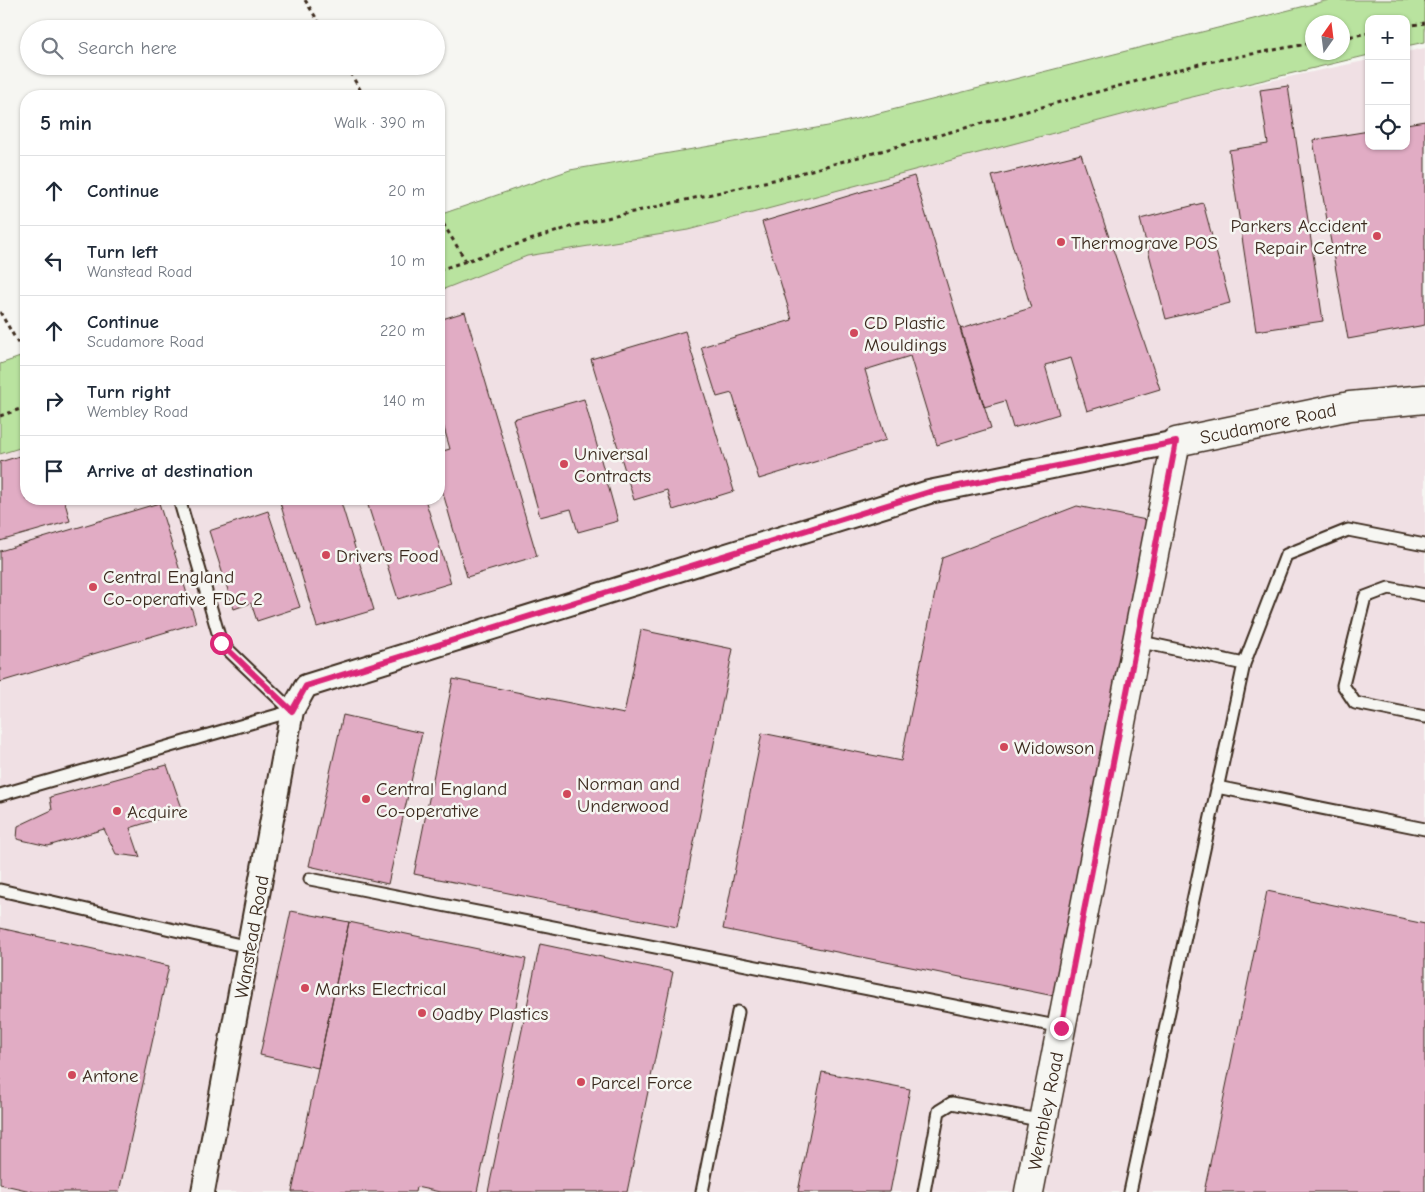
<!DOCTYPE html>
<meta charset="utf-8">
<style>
:root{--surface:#fff;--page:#f6f6f7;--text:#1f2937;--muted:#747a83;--line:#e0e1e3}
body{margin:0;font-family:"Comic Neue",sans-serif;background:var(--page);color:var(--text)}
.controls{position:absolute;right:15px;top:15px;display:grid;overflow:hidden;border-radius:10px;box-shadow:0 1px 4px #0004}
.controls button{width:45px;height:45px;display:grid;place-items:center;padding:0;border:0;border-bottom:1px solid var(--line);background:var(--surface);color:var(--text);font:25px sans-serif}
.compass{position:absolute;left:1305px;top:15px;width:45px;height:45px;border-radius:50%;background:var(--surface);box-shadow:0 1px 4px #0004;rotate:14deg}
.stop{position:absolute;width:15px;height:15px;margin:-11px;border:4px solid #db2777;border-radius:50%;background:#fff}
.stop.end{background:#db2777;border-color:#fff;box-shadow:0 1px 5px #0008}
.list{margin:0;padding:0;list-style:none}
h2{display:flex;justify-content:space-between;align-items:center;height:65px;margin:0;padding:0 20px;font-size:21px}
h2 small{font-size:16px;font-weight:400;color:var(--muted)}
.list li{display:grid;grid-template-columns:32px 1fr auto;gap:15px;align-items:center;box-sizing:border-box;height:70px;padding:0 20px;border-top:1px solid var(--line)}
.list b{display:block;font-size:19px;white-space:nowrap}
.list p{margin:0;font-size:16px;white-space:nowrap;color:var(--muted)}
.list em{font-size:16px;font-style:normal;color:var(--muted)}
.icon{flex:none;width:28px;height:28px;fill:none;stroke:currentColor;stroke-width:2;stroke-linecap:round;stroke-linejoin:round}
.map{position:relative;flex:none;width:1425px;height:1192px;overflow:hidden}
.search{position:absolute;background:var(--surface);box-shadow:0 1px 4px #0004;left:20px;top:20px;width:425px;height:55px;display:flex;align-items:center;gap:12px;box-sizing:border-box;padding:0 18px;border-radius:28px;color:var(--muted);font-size:19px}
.panel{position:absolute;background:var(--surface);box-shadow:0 1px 4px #0004;left:20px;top:90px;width:425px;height:415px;border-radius:20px}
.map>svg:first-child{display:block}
</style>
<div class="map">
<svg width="1425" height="1192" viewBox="0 0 1425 1192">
<rect width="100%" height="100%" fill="#f6f6f2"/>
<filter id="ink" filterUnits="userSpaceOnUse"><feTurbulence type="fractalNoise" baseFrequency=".02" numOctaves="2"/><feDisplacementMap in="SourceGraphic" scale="10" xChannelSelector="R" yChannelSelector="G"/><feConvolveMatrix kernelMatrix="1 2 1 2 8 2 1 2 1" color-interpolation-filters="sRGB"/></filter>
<g filter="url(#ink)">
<path fill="#f0e0e4" d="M1425 48V1192H0V437L26 428V499H439V286L527 256 1038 138 1167 103 1369 60V146H1406V52Z"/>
<path fill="#b9e39f" stroke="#7a865e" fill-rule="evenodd" d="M1329 0H1425V42L1406 46V19H1369V55L1167 103 688 230 527 256 439 291V215L570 170 828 126ZM1312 22H1342V52H1312Z
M26 355V446L0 454V364Z"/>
<path fill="#e1acc4" stroke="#3b2a1e" d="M1288 86 1323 321 1256 331 1229 150 1268 144 1260 90Z
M1425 121V325L1348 339 1313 140 1369 131V146H1406V124Z
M1081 154 1160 389 1087 411 1071 358 1045 365 1059 414 1013 428 1005 401 984 407 960 329 1031 308 992 176Z
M914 176 991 428 937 445 910 356 865 370 886 440 759 479 732 393 717 397 701 347 792 320 762 222Z
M1203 203 1230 303 1166 319 1140 219Z
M465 312 537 556 467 577 439 479V452L450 449 439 410V320Z
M685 331 734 491 673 510 667 490 634 500 591 359Z
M584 399 618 521 578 532 571 509 540 517 513 419Z
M26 454V499H64L70 521 0 541V462Z
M279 499H340L374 610 317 627Z
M366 499H425L451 583 398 599Z
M159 503 196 623 0 682V551Z
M1077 506 1151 521 1054 996 723 929 762 733 901 761 942 558Z
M268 511 300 607 257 621 251 603 234 609 209 531Z
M641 630 733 649 677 927 414 874 453 679 624 714Z
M343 715 422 733 388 884 309 866Z
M167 765 183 811 130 828 140 857 116 854 104 829 48 846 17 839 18 826 52 810 50 797Z
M1267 891 1425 924V1192H1204Z
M291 911 349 922 318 1068 260 1055Z
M349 922 526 959 477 1192H440L416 1187 415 1192H292Z
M0 928 169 966 119 1192H35L0 1184Z
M540 944 673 972 627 1192H488Z
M822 1072 910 1089 890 1192H798Z"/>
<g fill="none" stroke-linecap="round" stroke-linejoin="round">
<g stroke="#3b2a1e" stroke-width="15">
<path id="service" d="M179 499 221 643 292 711
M1425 595 1389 588 1365 597 1343 685 1355 703 1425 717
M1137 641 1244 664
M1217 787 1425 829
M0 795 292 711
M310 879 1061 1027
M0 890 249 947
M702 1192 738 1012
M924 1192 939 1111 952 1103 1043 1121
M1130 1192 1244 664 1286 555 1348 530 1425 545"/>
</g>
<g stroke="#3b2a1e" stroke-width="26">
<path id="minor" d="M203 1192 292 711 306 686 929 492 1176 442"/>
</g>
<g stroke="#3b2a1e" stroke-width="31">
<path id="tertiary" d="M1029 1192 1176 442 1350 406 1425 399"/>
</g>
<path stroke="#3b2a1e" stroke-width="3" stroke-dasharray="4 4" stroke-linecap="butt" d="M305 0 323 29
M1424 0H1425
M1406 26 1425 23
M1342 38 1369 33
M346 66 364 96
M439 217 466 261
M439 270 576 225 782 178 1203 63 1312 43
M0 312 26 357
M0 416 26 407"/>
<use href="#service" stroke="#f6f6f2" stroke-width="11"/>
<use href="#minor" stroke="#f6f6f2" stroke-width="22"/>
<use href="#tertiary" stroke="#f6f6f2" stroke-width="28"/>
</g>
</g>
<g fill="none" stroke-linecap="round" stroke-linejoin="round" filter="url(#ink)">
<path stroke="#db2777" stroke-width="6" d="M221 643 292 711 306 686 929 492 1176 442 1061 1028"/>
</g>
<g fill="#d1495b" stroke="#f6f6f2" stroke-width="2">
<circle cx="1377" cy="236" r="5"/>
<circle cx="1061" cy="242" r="5"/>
<circle cx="854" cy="333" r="5"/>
<circle cx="564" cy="464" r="5"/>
<circle cx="326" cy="555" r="5"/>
<circle cx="93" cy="587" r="5"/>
<circle cx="1004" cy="747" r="5"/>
<circle cx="567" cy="794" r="5"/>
<circle cx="366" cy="799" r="5"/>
<circle cx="117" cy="811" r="5"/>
<circle cx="305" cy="988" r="5"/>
<circle cx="422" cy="1013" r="5"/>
<circle cx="72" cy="1075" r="5"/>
<circle cx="581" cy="1082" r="5"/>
</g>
<g text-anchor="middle" stroke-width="5" stroke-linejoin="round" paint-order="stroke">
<g font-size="19" fill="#3b2a1e" stroke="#f6f6f2" text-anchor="start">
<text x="1367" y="232" text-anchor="end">Parkers Accident<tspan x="1367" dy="22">Repair Centre</tspan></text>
<text x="1071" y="249">Thermograve POS</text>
<text x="864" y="329">CD Plastic<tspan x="864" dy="22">Mouldings</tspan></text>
<text x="574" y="460">Universal<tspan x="574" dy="22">Contracts</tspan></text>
<text x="336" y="562">Drivers Food</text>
<text x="103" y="583">Central England<tspan x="103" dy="22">Co-operative FDC 2</tspan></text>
<text x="1014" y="754">Widowson</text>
<text x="577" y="790">Norman and<tspan x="577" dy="22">Underwood</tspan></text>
<text x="376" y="795">Central England<tspan x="376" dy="22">Co-operative</tspan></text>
<text x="127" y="818">Acquire</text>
<text x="315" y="995">Marks Electrical</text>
<text x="432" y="1020">Oadby Plastics</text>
<text x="82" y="1082">Antone</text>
<text x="591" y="1089">Parcel Force</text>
</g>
<g font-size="19" fill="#3b2a1e" stroke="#f6f6f2">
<text transform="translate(1268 423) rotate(-12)" y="7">Scudamore Road</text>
<text transform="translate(251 937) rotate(-80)" y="7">Wanstead Road</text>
<text transform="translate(1045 1111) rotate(-79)" y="7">Wembley Road</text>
</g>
</g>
</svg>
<div class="controls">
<button>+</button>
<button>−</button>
<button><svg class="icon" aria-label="locate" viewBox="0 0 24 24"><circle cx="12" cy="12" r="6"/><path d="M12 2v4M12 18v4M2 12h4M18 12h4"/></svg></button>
</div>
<svg class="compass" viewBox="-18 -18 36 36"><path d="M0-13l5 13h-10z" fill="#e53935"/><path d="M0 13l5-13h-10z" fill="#747a83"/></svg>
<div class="stop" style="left:221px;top:643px"></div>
<div class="stop end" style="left:1061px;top:1028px"></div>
<div class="search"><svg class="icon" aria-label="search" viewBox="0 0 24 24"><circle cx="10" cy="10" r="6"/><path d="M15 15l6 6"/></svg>Search here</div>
<section class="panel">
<h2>5 min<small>Walk · 390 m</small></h2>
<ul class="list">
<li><svg class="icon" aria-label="ahead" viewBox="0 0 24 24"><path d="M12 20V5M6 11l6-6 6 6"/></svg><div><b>Continue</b></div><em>20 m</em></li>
<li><svg class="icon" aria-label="left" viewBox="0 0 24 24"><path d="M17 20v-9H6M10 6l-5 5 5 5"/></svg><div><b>Turn left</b><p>Wanstead Road</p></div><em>10 m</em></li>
<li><svg class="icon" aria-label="ahead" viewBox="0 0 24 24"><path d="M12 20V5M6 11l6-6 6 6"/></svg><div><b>Continue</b><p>Scudamore Road</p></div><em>220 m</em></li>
<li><svg class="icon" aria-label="right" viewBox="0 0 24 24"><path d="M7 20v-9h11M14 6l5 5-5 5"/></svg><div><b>Turn right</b><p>Wembley Road</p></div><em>140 m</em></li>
<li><svg class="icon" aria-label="arrive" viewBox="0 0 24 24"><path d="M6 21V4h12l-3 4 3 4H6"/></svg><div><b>Arrive at destination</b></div></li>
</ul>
</section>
</div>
